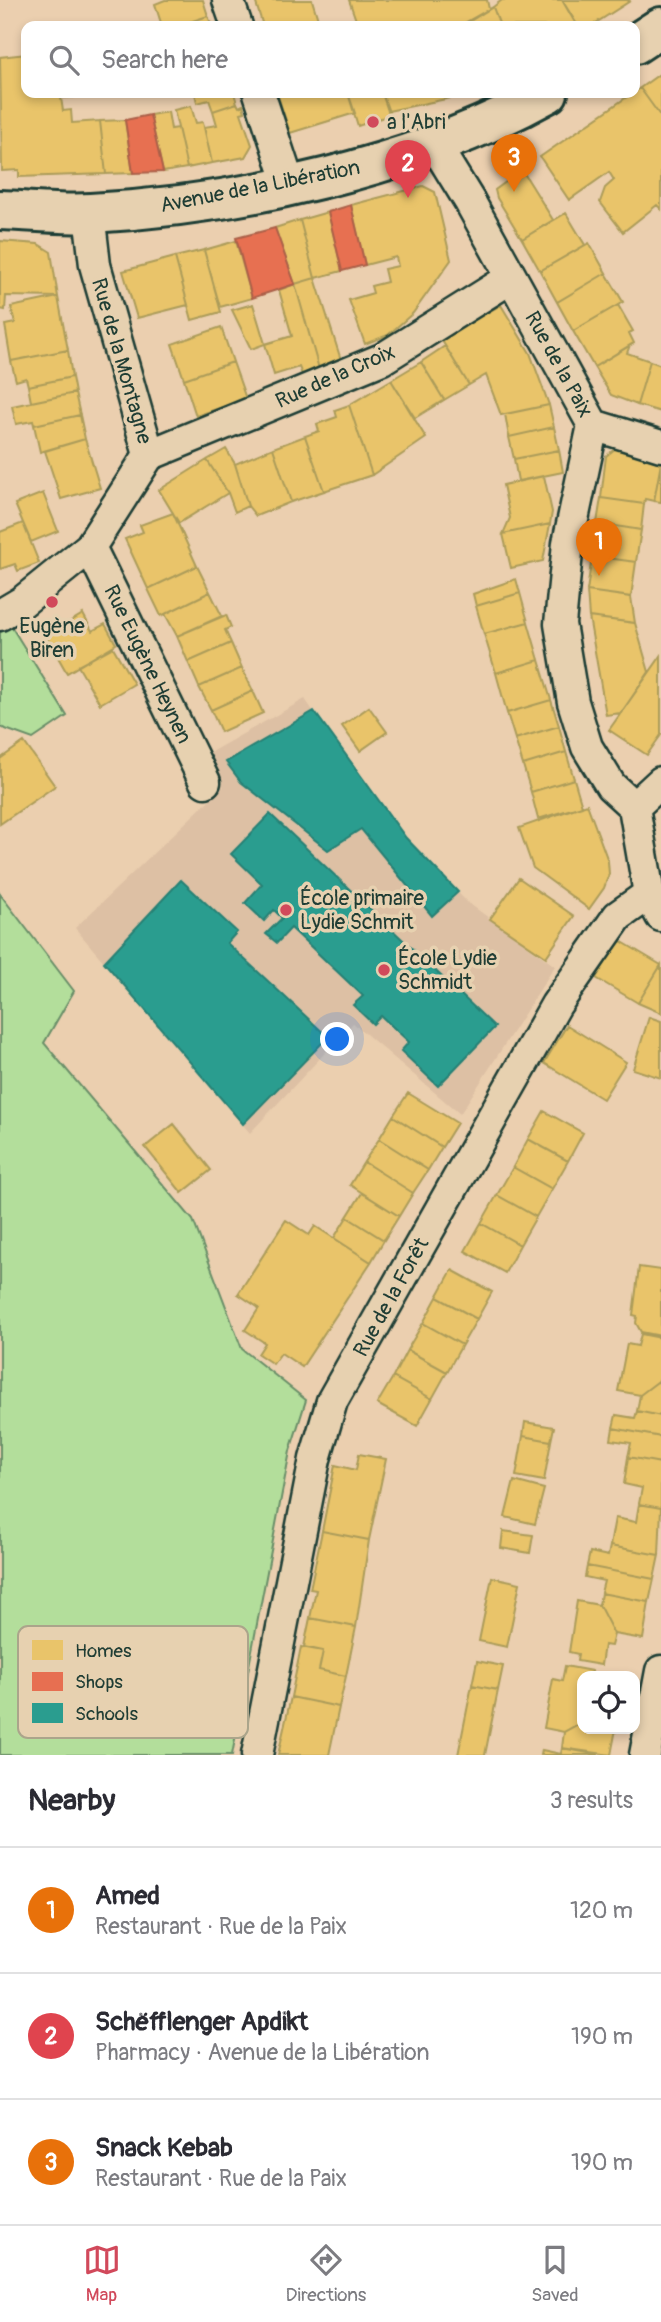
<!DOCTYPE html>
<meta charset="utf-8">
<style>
:root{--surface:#fff;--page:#f7f7f7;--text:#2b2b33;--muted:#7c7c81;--line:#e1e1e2;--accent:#d1495b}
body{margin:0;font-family:Pangolin,sans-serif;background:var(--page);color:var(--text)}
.controls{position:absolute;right:21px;bottom:21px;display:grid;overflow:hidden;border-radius:14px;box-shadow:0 4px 10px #0003}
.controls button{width:63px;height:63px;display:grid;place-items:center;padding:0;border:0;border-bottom:2px solid var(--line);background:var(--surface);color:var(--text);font:35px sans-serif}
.you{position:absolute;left:338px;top:1040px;width:24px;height:24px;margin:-18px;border:5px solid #fff;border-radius:50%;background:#1a73e8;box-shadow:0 0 0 10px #1a73e833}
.badge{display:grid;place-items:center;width:46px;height:46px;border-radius:50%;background:var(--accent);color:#fff;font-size:23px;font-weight:700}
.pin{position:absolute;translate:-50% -58px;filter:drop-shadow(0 2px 4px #0008)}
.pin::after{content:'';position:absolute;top:37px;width:24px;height:21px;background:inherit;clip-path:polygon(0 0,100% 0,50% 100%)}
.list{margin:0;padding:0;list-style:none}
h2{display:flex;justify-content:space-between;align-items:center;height:91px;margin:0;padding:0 28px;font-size:30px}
h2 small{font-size:23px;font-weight:400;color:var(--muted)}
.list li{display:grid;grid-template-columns:46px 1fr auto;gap:21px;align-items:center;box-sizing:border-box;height:126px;padding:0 28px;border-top:2px solid var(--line)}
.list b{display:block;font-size:26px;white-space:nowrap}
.list p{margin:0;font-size:23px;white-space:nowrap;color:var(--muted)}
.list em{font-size:23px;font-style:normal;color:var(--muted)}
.icon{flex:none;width:38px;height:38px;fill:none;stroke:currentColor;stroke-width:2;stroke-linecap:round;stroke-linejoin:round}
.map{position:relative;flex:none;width:661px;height:1755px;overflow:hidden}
.search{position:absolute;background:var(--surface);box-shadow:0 4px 10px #0003;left:21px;right:21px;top:21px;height:77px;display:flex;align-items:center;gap:18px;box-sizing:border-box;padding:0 24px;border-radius:14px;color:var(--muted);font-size:26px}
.sheet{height:469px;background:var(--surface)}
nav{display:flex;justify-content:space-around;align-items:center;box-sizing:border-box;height:98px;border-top:2px solid var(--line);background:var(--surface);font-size:19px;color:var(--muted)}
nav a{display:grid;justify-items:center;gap:4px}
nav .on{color:var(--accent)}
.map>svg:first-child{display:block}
</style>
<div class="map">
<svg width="661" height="1755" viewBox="0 0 661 1755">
<rect width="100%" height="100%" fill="#ebcfaf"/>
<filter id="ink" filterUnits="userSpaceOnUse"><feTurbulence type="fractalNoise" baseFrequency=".0143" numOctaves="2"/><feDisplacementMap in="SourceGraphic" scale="14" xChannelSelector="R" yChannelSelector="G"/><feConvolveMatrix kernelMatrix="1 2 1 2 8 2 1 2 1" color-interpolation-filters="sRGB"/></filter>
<g filter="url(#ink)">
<path fill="#ddc0a4" d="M305 699 353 769 406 838 467 902 555 966 460 1114 353 1023 250 1133 75 928 223 787 222 778 209 753Z"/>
<path fill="#b3de9b" stroke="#698e68" stroke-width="2" d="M11 626 67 716 33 739 0 727V632Z
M0 894 74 991 44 1043 193 1220 242 1349 306 1400 290 1451 232 1755H0Z"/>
<path fill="#e9c46a" stroke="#ac9c5a" stroke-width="2" d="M165 0H203L208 16 177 26H162L155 4Z
M255 0H312L320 26H263Z
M349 0H487L489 9 459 26H358Z
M502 0H562L577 26H500L493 7Z
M562 0H629L630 1 591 26H578Z
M493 7 500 26H459L465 24Z
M208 16 212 26H177Z
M26 54V93H75V97L61 98 63 111 71 110 72 123 100 121 106 174 19 177V170L2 171 0 57Z
M661 73V117L640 88Z
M640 88 661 117V209L657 205 623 232 600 202 605 188 614 180 609 172 569 200 540 157Z
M195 93H234L237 103 213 111 209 100 197 103Z
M277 93H348L355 113 290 133Z
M348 93H382L390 115 358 126Z
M382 93H475L388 111Z
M237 103 239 107 243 105 245 112 241 113 252 145 245 157 212 163 204 127 217 125 213 111Z
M191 106 196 123 203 122 212 163 187 168 174 110Z
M168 112 171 129 178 128 187 168 163 172 150 115Z
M125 120 133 173 106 174 100 121Z
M522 170 553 220 522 239 497 198 495 190Z
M423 186 435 192 451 260 413 313 388 335 365 344 349 300 373 293 371 286 387 282 384 269 398 266 396 257 365 265 351 205Z
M328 212 342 271 315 278 300 220Z
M566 213 585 245 540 271 522 239Z
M300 220 315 278 295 284 275 228Z
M0 241 38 244 51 252 58 297 6 296 5 310 0 309Z
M236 241 252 298 220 307 204 250Z
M589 243 606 273 557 302 540 271Z
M204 250 221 312 192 320 175 257Z
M175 257 188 305 137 318 123 271Z
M606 273 623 302 573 331 557 302Z
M315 278 341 360 319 369 295 284Z
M295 284 319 369 303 377 299 367 274 375 265 344 292 336 279 290Z
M58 297 68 350 11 361 5 325 15 323 11 307Z
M253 304 265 344 251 349 232 310Z
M501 305 530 353 549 405 501 415 486 375 469 385 441 339Z
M618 305 633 331 629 333 634 343 594 367 573 331Z
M221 327 233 362 184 379 172 344Z
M630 345 627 353 650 361 637 405 611 395 594 367Z
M445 346 469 385 444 400 421 362Z
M68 350 72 377 28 386 26 378 16 381 11 361Z
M650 361 661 365V412L637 405Z
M233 362 246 399 196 416 184 379Z
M421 362 444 400 415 418 391 380Z
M72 377 75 393 31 402 28 386Z
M391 380 426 438 372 475 349 405Z
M75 393 80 415 34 425 33 421 16 424 12 406Z
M349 405 372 475 324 491 305 436 319 431 317 424 337 417 335 410Z
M549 405 554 427 509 437 505 414Z
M80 415 85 439 40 452 34 425Z
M554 427 559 450 514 459 509 437Z
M305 436 324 491 291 502 273 448Z
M85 439 100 488 61 499 45 451Z
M273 448 291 502 256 516 248 506 235 464Z
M616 448 661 463 654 501 645 499 644 504 601 498 606 456Z
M226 449 235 464 248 506 235 512 228 493 207 460Z
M559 450 563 472 518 481 514 459Z
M207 460 228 493 179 523 159 490Z
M661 463V502L654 501Z
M544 476 552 512 550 524 503 534 510 518 503 485Z
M43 493 58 531 31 542 15 504Z
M601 498 644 504 641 530 597 523Z
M173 513 197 566 148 589 125 539 143 532 140 525Z
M23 523 39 563 18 571 15 564 0 569V532Z
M597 523 641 530 636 562 592 556Z
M550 524 543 561 511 568 503 534Z
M592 556 636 562 631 597 587 591Z
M197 566 210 592 161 616 148 589Z
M516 579 520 593 476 606 473 594Z
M587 591 631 597 635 623 589 617Z
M210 592 222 616 177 636 165 614Z
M520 593 528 622 484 634 476 606Z
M83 614 92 631 105 624 116 644 67 673 46 636Z
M226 615 231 627 225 630 231 643 188 662 177 636Z
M589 617 635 623 649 672 621 713 606 715Z
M528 622 539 660 496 673 484 634Z
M231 643 242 668 199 687 188 662Z
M113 647 134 684 100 704 78 666Z
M661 656V735L647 755 609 730Z
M539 660 551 700 507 713 496 673Z
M242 668 253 691 211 710 199 687Z
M253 691 263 713 221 732 211 710Z
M551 700 559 726 515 739 507 713Z
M369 707 387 732 360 751 342 726Z
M559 726 566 752 523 765 515 739Z
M24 742 55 786 0 824V759Z
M566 752 574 779 531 792 523 765Z
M574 779 582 806 538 819 531 792Z
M587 804 608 861 609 874 604 888 589 909 533 868 519 828Z
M519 878 574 916 546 957 490 919Z
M619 940 661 965 638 1003 596 978Z
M661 965V1013L638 1003Z
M649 1017 661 1021V1078L633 1069Z
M567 1025 626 1062 603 1099 544 1063Z
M408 1093 457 1123 442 1147 393 1116Z
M544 1111 583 1133 568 1161 528 1139Z
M393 1116 442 1147 428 1170 379 1139Z
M174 1124 211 1170 182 1193 145 1147Z
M379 1139 428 1170 413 1193 364 1162Z
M528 1139 568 1161 552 1189 513 1167Z
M364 1162 413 1193 399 1216 350 1185Z
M513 1167 552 1189 536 1217 497 1195Z
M362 1193 399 1216 384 1240 347 1217Z
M497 1195 536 1217 520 1245 481 1223Z
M347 1217 384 1240 371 1262 334 1238Z
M286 1220 309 1235 315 1226 371 1262 302 1367 281 1353 273 1364 258 1354 265 1343 245 1330 259 1308 238 1294Z
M481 1223 520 1245 505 1273 465 1251Z
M639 1267 661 1270V1336L641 1332 636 1323 637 1316 633 1315Z
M452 1270 492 1292 477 1319 437 1297Z
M437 1297 477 1319 462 1345 423 1323Z
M423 1323 462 1345 447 1372 407 1350Z
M641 1334 661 1338V1379L640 1395 618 1391 627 1344 638 1346Z
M407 1350 447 1372 432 1399 393 1377Z
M393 1377 432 1399 417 1426 377 1404Z
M657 1382 661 1383V1416L637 1411 640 1395Z
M637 1411 661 1416V1437L613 1428 616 1415 635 1418Z
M525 1422 554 1427 551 1441 523 1436Z
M613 1428 661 1437V1463L628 1457 631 1443 611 1440Z
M523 1436 551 1441 544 1481 516 1476Z
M359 1454 386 1459 369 1540 322 1531 335 1465 356 1470Z
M628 1457 661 1463V1508L639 1504 642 1488 624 1484Z
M514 1481 544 1489 535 1524 505 1517Z
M639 1504 661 1508 659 1555 610 1546 615 1518 636 1522Z
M322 1531 369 1540 356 1627 310 1618 316 1590 310 1589Z
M503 1531 533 1535 530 1553 501 1548Z
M610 1546 659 1555 654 1579 587 1566 590 1552 608 1556Z
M587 1566 654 1579 649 1602 601 1593 604 1581 585 1577Z
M492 1577 520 1583 507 1647 479 1641Z
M601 1593 649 1602 643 1639 614 1634 599 1605Z
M577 1601 599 1605 614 1634 611 1646 604 1645 601 1665 577 1661 578 1654 569 1652Z
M310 1618 356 1627 346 1676 319 1670 323 1651 304 1647Z
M301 1647 323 1651 319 1670 346 1676 339 1707 291 1697Z
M477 1661 503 1666 498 1690 472 1685Z
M565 1666 592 1671 591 1676H582V1722L564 1732 544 1728 553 1679 562 1681Z
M472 1685 498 1690 485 1755H458Z
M291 1697 339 1707 329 1755H278Z
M582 1722V1729H616L611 1755 562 1748 564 1732Z
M562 1748 599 1755H541L542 1750 561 1754Z"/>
<path fill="#e76f51" stroke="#ab6048" stroke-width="2" d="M150 115 163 172 133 173 125 120Z
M351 205 365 265 342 271 328 212Z
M275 228 295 284 252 298 236 238Z"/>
<path fill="#2a9d8f" stroke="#278074" stroke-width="2" d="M314 711 406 838 458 892 432 916 361 829 328 850 241 782 226 762Z
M270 814 495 1027 438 1086 401 1051 409 1042 381 1016 373 1024 353 1005 363 996 291 928 277 943 266 934 282 918 274 910 264 921 245 903 262 884 231 854Z
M181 880 237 932 227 943 328 1037 243 1124 104 962Z"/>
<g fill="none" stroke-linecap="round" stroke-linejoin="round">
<g stroke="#1f3d34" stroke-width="35">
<path id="street" d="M228 0 237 26
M259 93 289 184
M435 145 470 202 593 425 568 543 560 624 573 702 587 747 611 786 634 807 649 894 661 916
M593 425 661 446
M149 455 382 359 511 278
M90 547 205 782
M0 615 22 602 90 547 149 455 95 265 89 213
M634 807 661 782
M257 1755 315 1459 332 1401 556 1005 618 916 649 894
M645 1755 661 1671"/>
</g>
<g stroke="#1f3d34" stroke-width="44">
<path id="secondary" d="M635 44 661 27
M0 210C30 211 61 215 91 213 241 205 417 166 548 93"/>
</g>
<use href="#street" stroke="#e7d1b0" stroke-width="30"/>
<use href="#secondary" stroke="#e7d1b0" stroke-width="38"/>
</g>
</g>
<g fill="#d1495b" stroke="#e7d1b0" stroke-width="2.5">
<circle cx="373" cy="122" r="7"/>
<circle cx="52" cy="602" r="7"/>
<circle cx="286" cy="910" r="7"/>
<circle cx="384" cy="970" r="7"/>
</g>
<g text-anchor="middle" stroke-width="7" stroke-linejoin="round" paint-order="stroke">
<g font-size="21" fill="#1f3d34" stroke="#e7d1b0" text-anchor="start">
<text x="387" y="129">a l'Abri</text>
<text x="52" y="633" text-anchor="middle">Eugène<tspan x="52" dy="24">Biren</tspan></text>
<text x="300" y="905">École primaire<tspan x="300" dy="24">Lydie Schmit</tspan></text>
<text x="398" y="965">École Lydie<tspan x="398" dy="24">Schmidt</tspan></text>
</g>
<g font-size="21" fill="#1f3d34" stroke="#e7d1b0">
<text transform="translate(260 186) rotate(-11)" y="7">Avenue de la Libération</text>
<text transform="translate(122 361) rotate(74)" y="7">Rue de la Montagne</text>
<text transform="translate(559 364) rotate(61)" y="7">Rue de la Paix</text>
<text transform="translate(335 376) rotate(-24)" y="7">Rue de la Croix</text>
<text transform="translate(148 664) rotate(64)" y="7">Rue Eugène Heynen</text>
<text transform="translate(391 1297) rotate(-61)" y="7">Rue de la Forêt</text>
</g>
</g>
<rect x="18" y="1626" width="230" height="112" rx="10" fill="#e7d1b0" stroke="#aba58b" stroke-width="2"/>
<rect x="32" y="1640" width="31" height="20" fill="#e9c46a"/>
<rect x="32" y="1672" width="31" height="19" fill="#e76f51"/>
<rect x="32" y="1703" width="31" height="20" fill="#2a9d8f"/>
<g font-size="19" fill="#1f3d34">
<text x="75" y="1657">Homes</text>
<text x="75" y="1688">Shops</text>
<text x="75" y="1720">Schools</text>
</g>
</svg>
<div class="controls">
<button><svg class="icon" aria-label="locate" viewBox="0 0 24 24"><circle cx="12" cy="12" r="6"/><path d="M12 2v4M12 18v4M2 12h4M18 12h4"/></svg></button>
</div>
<div class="you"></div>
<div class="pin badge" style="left:599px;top:576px;background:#e8710a">1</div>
<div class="pin badge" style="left:408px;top:198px;background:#e0444e">2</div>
<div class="pin badge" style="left:514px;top:192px;background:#e8710a">3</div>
<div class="search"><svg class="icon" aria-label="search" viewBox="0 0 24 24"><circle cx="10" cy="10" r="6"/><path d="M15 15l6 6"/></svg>Search here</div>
</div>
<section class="sheet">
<h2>Nearby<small>3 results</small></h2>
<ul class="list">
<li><span class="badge" style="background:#e8710a">1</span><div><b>Amed</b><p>Restaurant · Rue de la Paix</p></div><em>120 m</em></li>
<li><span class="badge" style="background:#e0444e">2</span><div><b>Schëfflenger Apdikt</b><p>Pharmacy · Avenue de la Libération</p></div><em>190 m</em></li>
<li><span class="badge" style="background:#e8710a">3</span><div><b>Snack Kebab</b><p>Restaurant · Rue de la Paix</p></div><em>190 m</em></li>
</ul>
</section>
<nav>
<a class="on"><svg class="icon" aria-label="map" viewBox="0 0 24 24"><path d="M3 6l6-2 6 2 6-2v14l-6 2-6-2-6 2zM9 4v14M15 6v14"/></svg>Map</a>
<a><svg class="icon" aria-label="directions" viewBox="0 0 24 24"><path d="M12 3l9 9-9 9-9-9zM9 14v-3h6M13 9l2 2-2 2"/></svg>Directions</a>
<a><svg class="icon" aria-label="saved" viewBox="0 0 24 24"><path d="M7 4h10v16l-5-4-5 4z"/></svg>Saved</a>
</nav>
